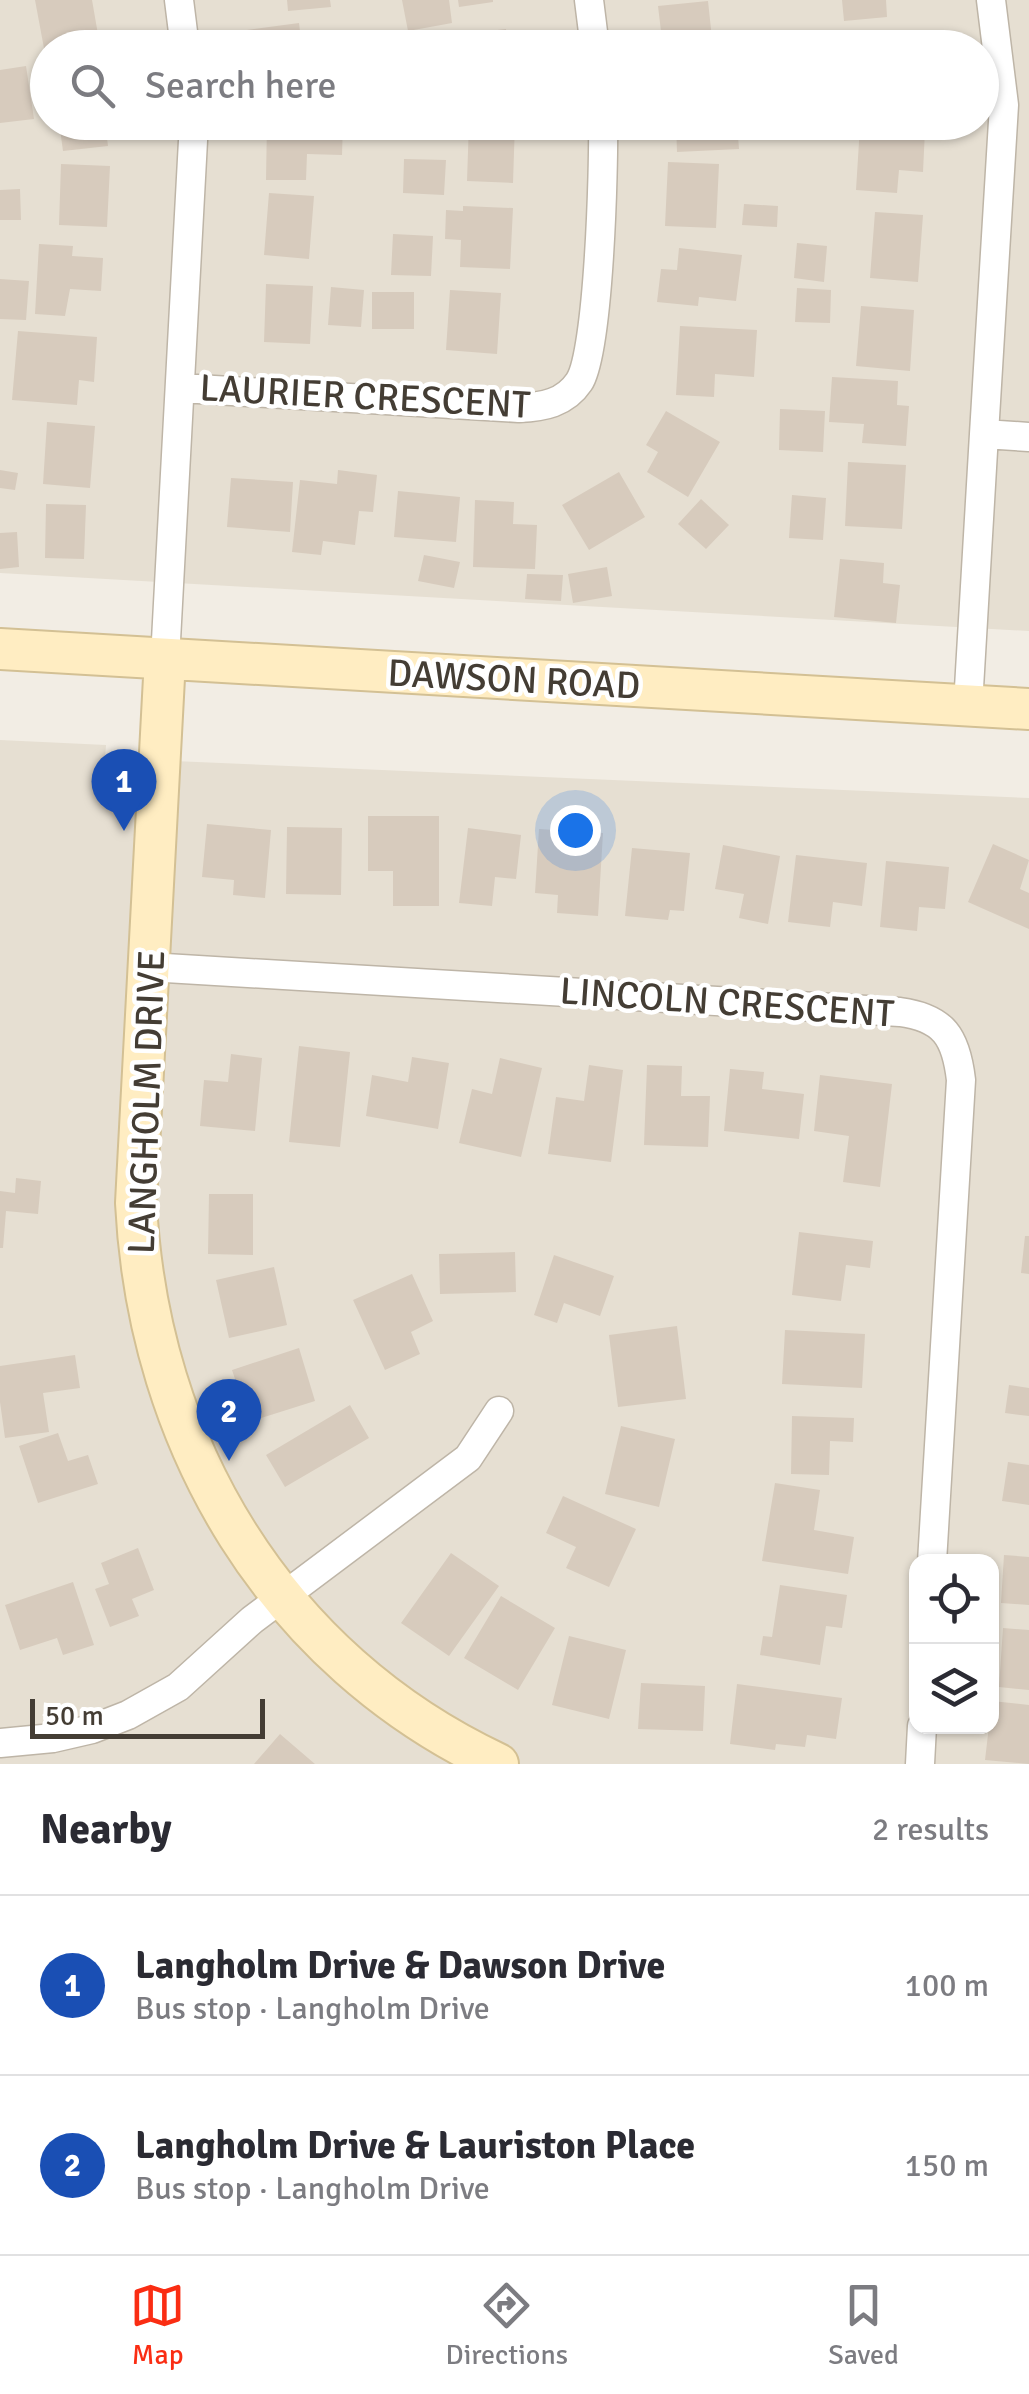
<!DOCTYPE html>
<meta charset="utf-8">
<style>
:root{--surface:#fff;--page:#f7f7f7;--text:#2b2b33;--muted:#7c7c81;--line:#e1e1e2;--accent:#fa2d13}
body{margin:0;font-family:Signika,sans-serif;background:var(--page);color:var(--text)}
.controls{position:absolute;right:30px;bottom:30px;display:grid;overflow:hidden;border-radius:20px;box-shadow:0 2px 8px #0004}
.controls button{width:90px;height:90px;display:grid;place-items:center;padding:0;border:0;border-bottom:2px solid var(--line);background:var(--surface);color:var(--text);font:50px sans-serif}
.scale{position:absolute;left:30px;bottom:25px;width:235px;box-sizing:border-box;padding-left:10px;border:5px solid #443d34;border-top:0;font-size:28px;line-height:35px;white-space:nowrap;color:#443d34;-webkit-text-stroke:8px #fff;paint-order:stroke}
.you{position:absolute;left:575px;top:830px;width:35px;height:35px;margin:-25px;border:8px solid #fff;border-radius:50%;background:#1a73e8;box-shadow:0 0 0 15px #1a73e833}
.badge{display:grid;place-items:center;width:65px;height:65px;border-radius:50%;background:var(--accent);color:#fff;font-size:32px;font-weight:700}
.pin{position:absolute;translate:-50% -82px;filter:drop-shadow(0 2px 5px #0008)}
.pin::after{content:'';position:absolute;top:52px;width:35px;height:30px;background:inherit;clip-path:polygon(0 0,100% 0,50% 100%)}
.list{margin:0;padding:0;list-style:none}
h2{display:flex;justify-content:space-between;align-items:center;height:130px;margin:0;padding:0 40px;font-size:42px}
h2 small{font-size:32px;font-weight:400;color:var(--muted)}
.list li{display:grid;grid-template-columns:65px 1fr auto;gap:30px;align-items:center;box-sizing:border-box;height:180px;padding:0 40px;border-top:2px solid var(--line)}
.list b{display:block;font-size:38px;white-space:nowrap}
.list p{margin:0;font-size:32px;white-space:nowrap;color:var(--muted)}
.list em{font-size:32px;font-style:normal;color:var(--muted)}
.icon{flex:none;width:55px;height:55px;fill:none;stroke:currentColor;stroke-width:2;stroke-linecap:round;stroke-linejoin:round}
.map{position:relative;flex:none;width:1029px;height:1764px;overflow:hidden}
.search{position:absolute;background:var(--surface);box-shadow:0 2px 8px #0004;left:30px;right:30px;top:30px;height:110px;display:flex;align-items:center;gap:25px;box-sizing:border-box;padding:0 35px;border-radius:55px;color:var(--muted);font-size:38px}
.sheet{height:490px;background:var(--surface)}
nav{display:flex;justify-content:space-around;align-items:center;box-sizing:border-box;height:140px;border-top:2px solid var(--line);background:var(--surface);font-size:28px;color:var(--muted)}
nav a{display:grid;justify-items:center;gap:5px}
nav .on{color:var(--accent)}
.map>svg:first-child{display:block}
</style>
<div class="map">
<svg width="1029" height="1764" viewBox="0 0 1029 1764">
<rect width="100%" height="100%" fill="#f2ede4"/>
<path fill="#e6dfd2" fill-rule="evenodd" d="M0 0H1029V631L0 573ZM48 48H982V122H48Z
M0 740 106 745 105 758 1029 798V1764H0ZM916 1562H992V1726H916Z"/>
<path fill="#d7cbbd" d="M35 0H92L100 46 48 48 46 59Z
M287 0H330L331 7 288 11Z
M402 0H449L452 23 408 31Z
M458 0H493V2L459 7Z
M842 0H886L887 17 844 21Z
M708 1 713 48H663L658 6Z
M299 23 302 48H249L247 30Z
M506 29 508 48H465L463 34Z
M26 66 34 119 0 123V70Z
M59 122H105L108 146 63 151Z
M267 122H343L342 155 307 154 306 180H266Z
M469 122H515L513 183 467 181Z
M676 122H737L739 149 677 152Z
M860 126 925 130 923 172 899 170 897 193 856 190Z
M404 159 446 160 444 195 403 193Z
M668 162 719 164 716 228 665 226Z
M61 164 110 166 107 227 59 225Z
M20 189 21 220H0V190Z
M269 193 314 196 309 259 264 255Z
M744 204 778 206 777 227 742 225Z
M463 206 513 208 510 269 460 267 461 240 445 239 446 210 463 211Z
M875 212 923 215 918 282 870 278Z
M393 234 433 236 431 276 391 275Z
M797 243 827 246 824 282 794 278Z
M39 244 73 246 72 256 103 258 101 291 70 289 65 316 35 314Z
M679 248 742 255 736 301 699 297 698 306 657 302 661 269 677 270Z
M0 279 29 281 26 320 0 319Z
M266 284 313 286 310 344 264 342Z
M331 287 364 290 361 327 328 325Z
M797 288 831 290 830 323 795 322Z
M450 290 501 293 497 354 446 350Z
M372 292H414V329H372Z
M861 306 914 310 910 371 856 366Z
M680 326 757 330 754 377 715 374 714 397 676 395Z
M18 331 97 337 94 382 79 380 77 405 12 400Z
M832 377 898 381 897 405 909 406 906 446 862 443 864 424 829 422Z
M780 409 825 411 823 452 779 450Z
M666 411 720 442 688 497 647 472 658 452 646 445Z
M47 422 95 426 90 488 43 484Z
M848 462 906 465 902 529 845 526Z
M0 470 18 473 15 490 0 488Z
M338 470 377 475 373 512 359 511 355 545 323 541 321 555 292 552 300 480 337 484Z
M619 472 645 517 589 550 562 505Z
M231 478 293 482 290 532 227 527Z
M398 491 460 497 456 542 394 537Z
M792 495 826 498 823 540 789 538Z
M701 499 729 525 706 549 678 524Z
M475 500 514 502 513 524 537 525 535 569 473 567Z
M46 504 86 505 84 559 45 558Z
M17 532 19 567 0 569V533Z
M424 555 460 562 454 588 418 581Z
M840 559 884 563 883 583 900 585 896 623 834 617Z
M607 567 612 596 573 603 568 574Z
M527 574 563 575 561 601 525 599Z
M368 816H439V906H393V871H368Z
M207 824 271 830 265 898 233 895 234 880 202 877Z
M287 827 342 828 341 895 286 894Z
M468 828 521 835 516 879 495 877 492 906 459 903Z
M539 829 603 833 598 916 557 913 558 895 535 893Z
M993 844 1029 860 1020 889 1029 893V929L968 902Z
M723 845 780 856 768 924 739 918 744 894 715 889Z
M632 848 690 853 684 911 670 910 668 920 625 916Z
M796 855 867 863 862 906 833 902 830 927 788 922Z
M886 861 949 867 945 909 919 907 917 931 880 927Z
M299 1046 350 1052 340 1147 289 1142Z
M231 1054 262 1058 255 1131 200 1126 204 1080 228 1082Z
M412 1057 449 1063 438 1129 366 1116 372 1075 408 1082Z
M500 1058 542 1068 521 1157 459 1143 472 1089 492 1094Z
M589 1065 623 1070 611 1162 548 1154 556 1097 584 1101Z
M647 1065 682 1066 681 1096H710L708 1147 644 1145Z
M730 1069 764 1072 762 1089 804 1094 799 1139 724 1131Z
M820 1075 892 1084 880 1187 843 1182 849 1136 814 1131Z
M16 1178 41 1181 38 1214 6 1211 3 1248H0V1191L15 1193Z
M209 1194H253V1255L208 1254Z
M799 1232 873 1241 870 1268 846 1265 841 1301 792 1295Z
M1025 1236H1029V1274L1021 1273Z
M515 1252 516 1292 440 1294 439 1254Z
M554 1255 614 1276 600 1316 564 1303 557 1323 534 1315Z
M274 1267 287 1325 229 1338 216 1280Z
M412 1274 433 1321 411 1332 420 1354 385 1370 353 1300Z
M677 1326 686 1399 618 1407 609 1335Z
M785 1330 865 1334 862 1388 782 1384Z
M299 1348 315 1401 258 1419 252 1400 243 1403 232 1370Z
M75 1355 80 1388 43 1393 49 1432 5 1438 0 1402V1366Z
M1009 1385 1029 1388V1416L1005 1413Z
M350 1405 369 1438 285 1487 266 1455Z
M792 1416 854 1418 853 1442 830 1441 829 1475 791 1474Z
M621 1426 675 1439 659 1507 605 1494Z
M58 1433 68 1461 88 1455 98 1484 38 1503 19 1446Z
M1008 1462 1029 1465V1505L1002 1501Z
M775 1483 820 1490 814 1530 854 1537 848 1574 762 1561Z
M563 1496 636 1529 609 1587 566 1568 576 1547 546 1533Z
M138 1548 154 1590 132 1599 139 1616 110 1627 95 1589 109 1584 101 1563Z
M451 1553 499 1586 449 1656 401 1623Z
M1004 1555 1029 1557V1605L1001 1603Z
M73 1582 94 1645 63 1655 57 1638 20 1650 5 1605Z
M780 1585 847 1595 842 1628 826 1626 820 1665 760 1655 763 1636 772 1637Z
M501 1596 555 1628 518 1690 464 1658Z
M1003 1628 1029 1630V1690L999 1687Z
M569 1636 626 1650 609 1719 552 1705Z
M641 1683 705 1686 703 1731 638 1729Z
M737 1684 842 1698 836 1739 807 1735 805 1747 776 1744 775 1750 730 1744Z
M992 1701 1029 1705V1764L985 1760 989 1726H992Z
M280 1734 315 1764H254Z"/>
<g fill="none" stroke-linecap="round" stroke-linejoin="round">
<g stroke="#beb5a7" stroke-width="31">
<path id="street" d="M179 0 185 48
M589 0 595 48
M991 0 1004 105 984 434 1029 437
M181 388 519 408C543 407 565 403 579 382 599 353 604 166 603 122
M165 659 194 122
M968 705 984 434
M149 967 900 1012C944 1018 956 1037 961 1080L932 1562
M0 1743 53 1738 92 1729 128 1715 178 1687 252 1620 468 1458 499 1411
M920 1764 922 1726"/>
</g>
<g stroke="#d3c094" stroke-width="44">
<path id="secondary" d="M0 649 1029 709
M165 659 136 1203C148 1445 276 1660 498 1764"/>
</g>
<use href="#street" stroke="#fff" stroke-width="28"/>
<use href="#secondary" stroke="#ffedc2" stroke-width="40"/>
</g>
<g text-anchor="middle" stroke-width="9" stroke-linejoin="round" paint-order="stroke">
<g font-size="38" fill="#443d34" stroke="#fff">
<text transform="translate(365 396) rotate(3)" y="13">LAURIER CRESCENT</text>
<text transform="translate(514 679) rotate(3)" y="13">DAWSON ROAD</text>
<text transform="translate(727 1002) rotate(4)" y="13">LINCOLN CRESCENT</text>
<text transform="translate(146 1102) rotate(-88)" y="13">LANGHOLM DRIVE</text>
</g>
</g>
</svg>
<div class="controls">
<button><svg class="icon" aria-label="locate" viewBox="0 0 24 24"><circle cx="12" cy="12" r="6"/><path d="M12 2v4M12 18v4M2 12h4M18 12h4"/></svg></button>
<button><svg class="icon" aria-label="layers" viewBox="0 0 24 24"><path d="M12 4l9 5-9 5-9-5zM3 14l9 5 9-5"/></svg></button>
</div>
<div class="scale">50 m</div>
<div class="you"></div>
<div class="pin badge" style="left:124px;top:831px;background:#1a4fb4">1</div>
<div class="pin badge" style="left:229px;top:1461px;background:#1a4fb4">2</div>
<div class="search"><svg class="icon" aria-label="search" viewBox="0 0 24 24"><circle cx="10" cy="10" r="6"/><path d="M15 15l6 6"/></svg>Search here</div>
</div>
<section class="sheet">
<h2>Nearby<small>2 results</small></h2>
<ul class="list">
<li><span class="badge" style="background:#1a4fb4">1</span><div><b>Langholm Drive &amp; Dawson Drive</b><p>Bus stop · Langholm Drive</p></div><em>100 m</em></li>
<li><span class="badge" style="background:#1a4fb4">2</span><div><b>Langholm Drive &amp; Lauriston Place</b><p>Bus stop · Langholm Drive</p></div><em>150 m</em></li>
</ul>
</section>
<nav>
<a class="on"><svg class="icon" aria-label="map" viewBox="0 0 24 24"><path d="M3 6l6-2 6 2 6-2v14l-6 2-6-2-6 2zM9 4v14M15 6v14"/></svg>Map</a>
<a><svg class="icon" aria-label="directions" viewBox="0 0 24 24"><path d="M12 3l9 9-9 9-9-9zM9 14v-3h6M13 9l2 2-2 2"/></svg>Directions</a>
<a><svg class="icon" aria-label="saved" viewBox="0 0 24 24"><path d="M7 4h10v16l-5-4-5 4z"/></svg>Saved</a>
</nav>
